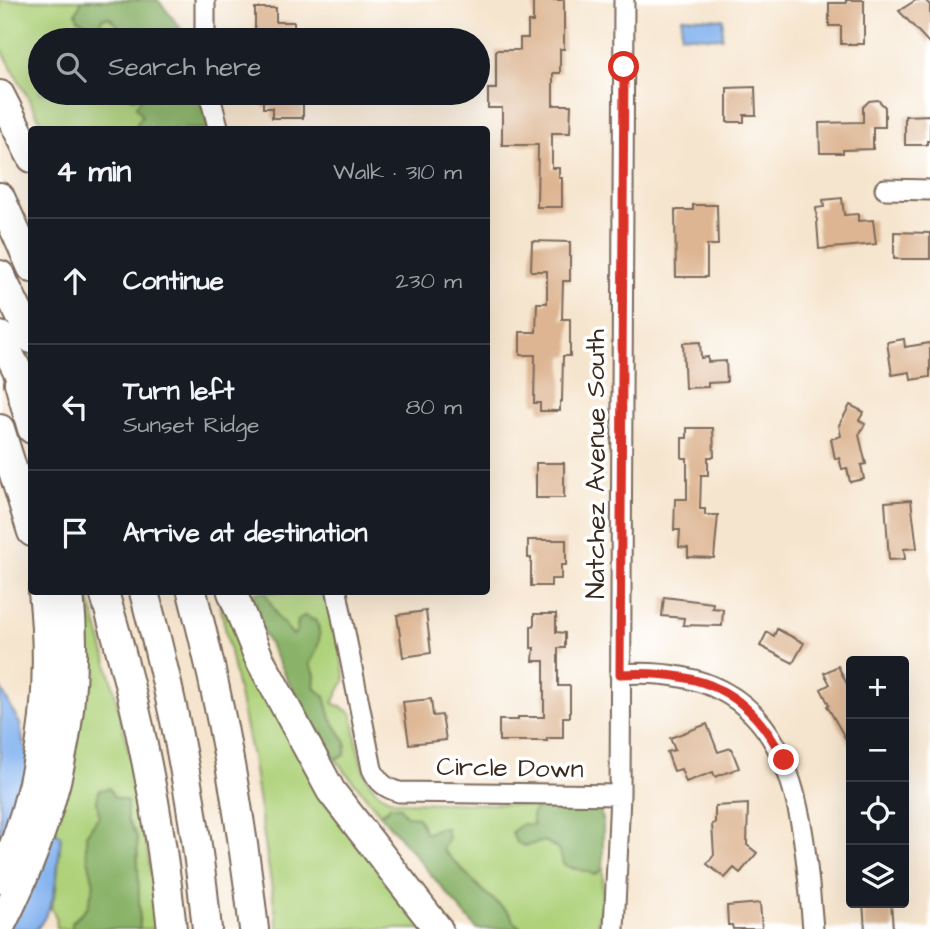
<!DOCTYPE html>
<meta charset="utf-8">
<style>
:root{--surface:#171b24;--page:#20242c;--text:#f1f3f6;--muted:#9ea1a6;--line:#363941}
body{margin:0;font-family:"Architects Daughter",sans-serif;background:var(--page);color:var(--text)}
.controls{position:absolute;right:21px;bottom:21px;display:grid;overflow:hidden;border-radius:7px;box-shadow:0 7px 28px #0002}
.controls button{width:63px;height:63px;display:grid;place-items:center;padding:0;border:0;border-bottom:2px solid var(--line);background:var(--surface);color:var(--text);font:35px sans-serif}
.stop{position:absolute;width:21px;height:21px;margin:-16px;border:5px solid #d93025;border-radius:50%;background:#fff}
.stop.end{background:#d93025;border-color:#fff;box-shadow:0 2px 7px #0008}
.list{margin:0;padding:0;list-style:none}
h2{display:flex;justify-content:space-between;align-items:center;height:91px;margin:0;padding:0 28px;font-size:30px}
h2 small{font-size:23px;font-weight:400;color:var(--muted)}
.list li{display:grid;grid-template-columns:46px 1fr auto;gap:21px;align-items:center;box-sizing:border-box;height:126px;padding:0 28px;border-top:2px solid var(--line)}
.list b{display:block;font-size:26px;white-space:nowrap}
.list p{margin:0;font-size:23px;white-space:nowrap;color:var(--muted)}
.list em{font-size:23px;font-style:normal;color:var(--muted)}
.icon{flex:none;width:38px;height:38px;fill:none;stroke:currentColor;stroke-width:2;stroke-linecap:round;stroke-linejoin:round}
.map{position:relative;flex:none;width:930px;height:929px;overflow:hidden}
.search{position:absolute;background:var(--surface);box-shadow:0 7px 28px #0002;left:28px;top:28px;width:462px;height:77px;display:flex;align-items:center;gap:18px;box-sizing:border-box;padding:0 24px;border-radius:38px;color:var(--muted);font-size:26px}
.panel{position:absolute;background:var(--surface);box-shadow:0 7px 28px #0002;left:28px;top:126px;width:462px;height:469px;border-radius:7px}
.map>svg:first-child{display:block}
</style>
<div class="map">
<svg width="930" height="929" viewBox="0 0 930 929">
<rect width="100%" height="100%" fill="#fff"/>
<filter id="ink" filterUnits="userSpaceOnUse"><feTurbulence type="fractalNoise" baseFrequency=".0143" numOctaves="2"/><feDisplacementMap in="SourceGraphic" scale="14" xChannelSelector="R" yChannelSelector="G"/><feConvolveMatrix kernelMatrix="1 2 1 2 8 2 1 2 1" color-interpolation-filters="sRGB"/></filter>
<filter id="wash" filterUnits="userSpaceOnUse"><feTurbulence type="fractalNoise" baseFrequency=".00686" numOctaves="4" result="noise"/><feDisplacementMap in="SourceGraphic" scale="28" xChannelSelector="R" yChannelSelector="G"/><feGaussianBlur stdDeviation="1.57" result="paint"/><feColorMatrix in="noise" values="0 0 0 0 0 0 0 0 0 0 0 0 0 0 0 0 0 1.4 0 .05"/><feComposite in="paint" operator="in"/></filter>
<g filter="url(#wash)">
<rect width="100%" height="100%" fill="#f6e5ce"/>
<path fill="#aed179" stroke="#747e4c" stroke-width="2" d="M0 0H82L76 13 98 30 102 18 109 17 125 32 123 40H40V93H145L142 116 135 127 136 129H45L0 46Z
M77 592H87C121 702 144 814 159 929H140L137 837 127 819 97 801 99 816 86 835V850L94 884 88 906 72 923V929H57L56 917 51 908 56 890 61 837 53 828Z
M265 592H329L345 679 333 703 352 713C359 748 358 797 402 802L536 805 532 816 534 826 525 846 545 841 555 846 573 869H585L594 875 603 869 602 904 596 929H522L514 922 510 914 483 891 441 849 438 828 426 834 406 816 388 809 380 814 335 759 345 754 346 743 331 719 325 697 314 687 315 674 309 664C318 651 323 635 316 621L304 616 298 620 297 631 293 635 278 618Z
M226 597 429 929H278L252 757 219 599Z"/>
<path fill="#8ab369" stroke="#626e44" stroke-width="2" d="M82 0H158L190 40H123L124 32 109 17 102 18 98 30 78 19 76 13Z
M127 93H198L209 129H136L135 127 142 116 136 106 144 94 133 99Z
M246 592H265L278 618 293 635 297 631 298 620 304 616 316 621C323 635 318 651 309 664L315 674 314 687 325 697 331 719 346 743 345 755 335 759 288 681 262 630Z
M109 788 114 797 127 801V819L137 837 140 929H72V923L88 906 94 884 86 850V835L99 816 97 801 99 790Z
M536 805H591L598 808 603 819V869L594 875C584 869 574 870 563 864 561 851 556 847 545 841 531 844 516 852 512 832L522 824 534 825 532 816Z
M389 806 400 807 406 816 418 817 426 834 438 828H446L448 839 442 849 483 891 510 914 514 922 522 929H477L380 814 388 810Z"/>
<path fill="#85b4ef" stroke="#606f86" stroke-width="2" d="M682 17 723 19 722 38 681 35Z
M0 687 20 724 23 741 53 828 61 837C56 870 59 902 37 929H0Z"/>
<g id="blocks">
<path fill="#ddb592" d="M533 0H564V49H560V73H553V105H571L570 133H552V168H559V178H562V207H537L538 145H502V108H488V89H496V50H520V38H528V22H533Z
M846 0H864V44H841V26H829V3H846Z
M916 0H925L930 5V44L899 11Z
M255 8H276V22H294V40H255Z
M755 87 756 115H744V122H727V88Z
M263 93H297L296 103H303V118H272V108H263Z
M878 100 885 107V127H873V149L843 150V153H820L819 123 863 122V107L869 101Z
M930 115V141H927V145H905V116Z
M842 198 844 215 858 214V221L873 220 876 244 819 249 816 208 824 207 823 200Z
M693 205H717L718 245H707V277H676L675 210H693Z
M894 232 930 233V259H894Z
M532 241 570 242V281H563L562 319H570V356H563L562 401H560V411H540V403H534L535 355H520V332H536L537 303H547V271H531Z
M904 339 905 347 930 343V377L911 380 910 372 892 375 887 342Z
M700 342 701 358 708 357V362L726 361 727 382 708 383V387L685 388 683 343Z
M850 405 864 412 859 420 865 424 859 435 866 464 861 465 864 479 850 482 847 468 842 469 839 458 835 459 831 439 841 436 839 425Z
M687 428H713L714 457H708V475H701L700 509H705V515H718L714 558 688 557V548L679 547 680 530H674L675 499H687V458H682V438H687Z
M536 463H564V498H536Z
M911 500 917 548 904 549 905 559 889 560 885 502Z
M528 540H566V565H561V579H551V586H531V558H528Z
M664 597 713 603 712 608 723 609 722 626 683 625 684 618 662 616Z
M426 611 431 653 403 657 397 615Z
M534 614H556V632L565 633V648H558V686H570V717H563V738H547V741H499V720H518V717H544V661H533L534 648H531V626H534Z
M777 629 804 643 793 663 760 646 767 632 774 636Z
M838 666 851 692V748L827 706 829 705 821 689 830 684 824 673Z
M431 699 433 716 442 715 446 740 409 744 403 702Z
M707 724 718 752 731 748 739 768 715 777 713 772 686 782 681 769 674 771 667 752 675 750 670 738Z
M748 804 747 845 757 853 740 873 734 868 725 878 707 864 714 855 712 824 715 823V806Z
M760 903 762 929H733L732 925H728L727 906Z
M863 903H891L893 929H865Z"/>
</g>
</g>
<g filter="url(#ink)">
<use href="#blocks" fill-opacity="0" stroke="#7c6b5c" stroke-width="2"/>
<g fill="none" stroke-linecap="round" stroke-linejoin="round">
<g stroke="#7c6b5c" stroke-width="23">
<path id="minor" d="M205 40V0
M209 93 219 130
M885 189 930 190
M337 592 372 769C378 782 385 788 399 792L620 795
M620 674C792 663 802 796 813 929
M614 929 620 795 624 0"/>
</g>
<g stroke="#7c6b5c" stroke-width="32">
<path id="highway" d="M0 95 32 158
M0 197 32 268
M0 275 32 339
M0 336 32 399
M19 383 32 429
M0 429 32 532
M104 592C137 702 160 814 172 929
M144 592C174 702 196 815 207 929
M192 592C221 702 241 815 254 929
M232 592 259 658 331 791 438 929
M0 879C42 788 54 691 43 592
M0 927C55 819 82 713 69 592"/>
</g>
<use href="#minor" stroke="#fff" stroke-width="19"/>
<use href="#highway" stroke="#fff" stroke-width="28"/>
</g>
</g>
<g fill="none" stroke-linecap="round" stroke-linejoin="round" filter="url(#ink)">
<path stroke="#d93025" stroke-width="9" d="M624 67 620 674C698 670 748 688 784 760"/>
</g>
<g text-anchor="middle" stroke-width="7" stroke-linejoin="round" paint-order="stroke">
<g font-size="26" fill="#3b2a1e" stroke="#fff">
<text transform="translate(595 464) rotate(-90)" y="9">Natchez Avenue South</text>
<text transform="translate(510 767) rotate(1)" y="9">Circle Down</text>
</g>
</g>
</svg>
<div class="controls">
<button>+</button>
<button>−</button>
<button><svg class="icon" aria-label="locate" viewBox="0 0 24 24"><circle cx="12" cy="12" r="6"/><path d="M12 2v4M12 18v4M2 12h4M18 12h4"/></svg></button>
<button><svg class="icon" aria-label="layers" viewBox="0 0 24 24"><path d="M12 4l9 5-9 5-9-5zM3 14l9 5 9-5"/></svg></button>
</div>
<div class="stop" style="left:624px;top:67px"></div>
<div class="stop end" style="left:784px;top:760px"></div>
<div class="search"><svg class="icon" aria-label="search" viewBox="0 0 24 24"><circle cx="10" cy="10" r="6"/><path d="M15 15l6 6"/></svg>Search here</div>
<section class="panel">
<h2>4 min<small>Walk · 310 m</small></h2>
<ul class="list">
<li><svg class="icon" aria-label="ahead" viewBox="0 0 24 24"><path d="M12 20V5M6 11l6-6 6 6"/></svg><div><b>Continue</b></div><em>230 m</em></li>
<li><svg class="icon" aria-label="left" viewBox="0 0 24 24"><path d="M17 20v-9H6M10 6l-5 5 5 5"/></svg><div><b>Turn left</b><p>Sunset Ridge</p></div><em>80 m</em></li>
<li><svg class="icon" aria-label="arrive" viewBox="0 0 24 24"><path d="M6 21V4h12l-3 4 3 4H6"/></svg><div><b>Arrive at destination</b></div></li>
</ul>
</section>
</div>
